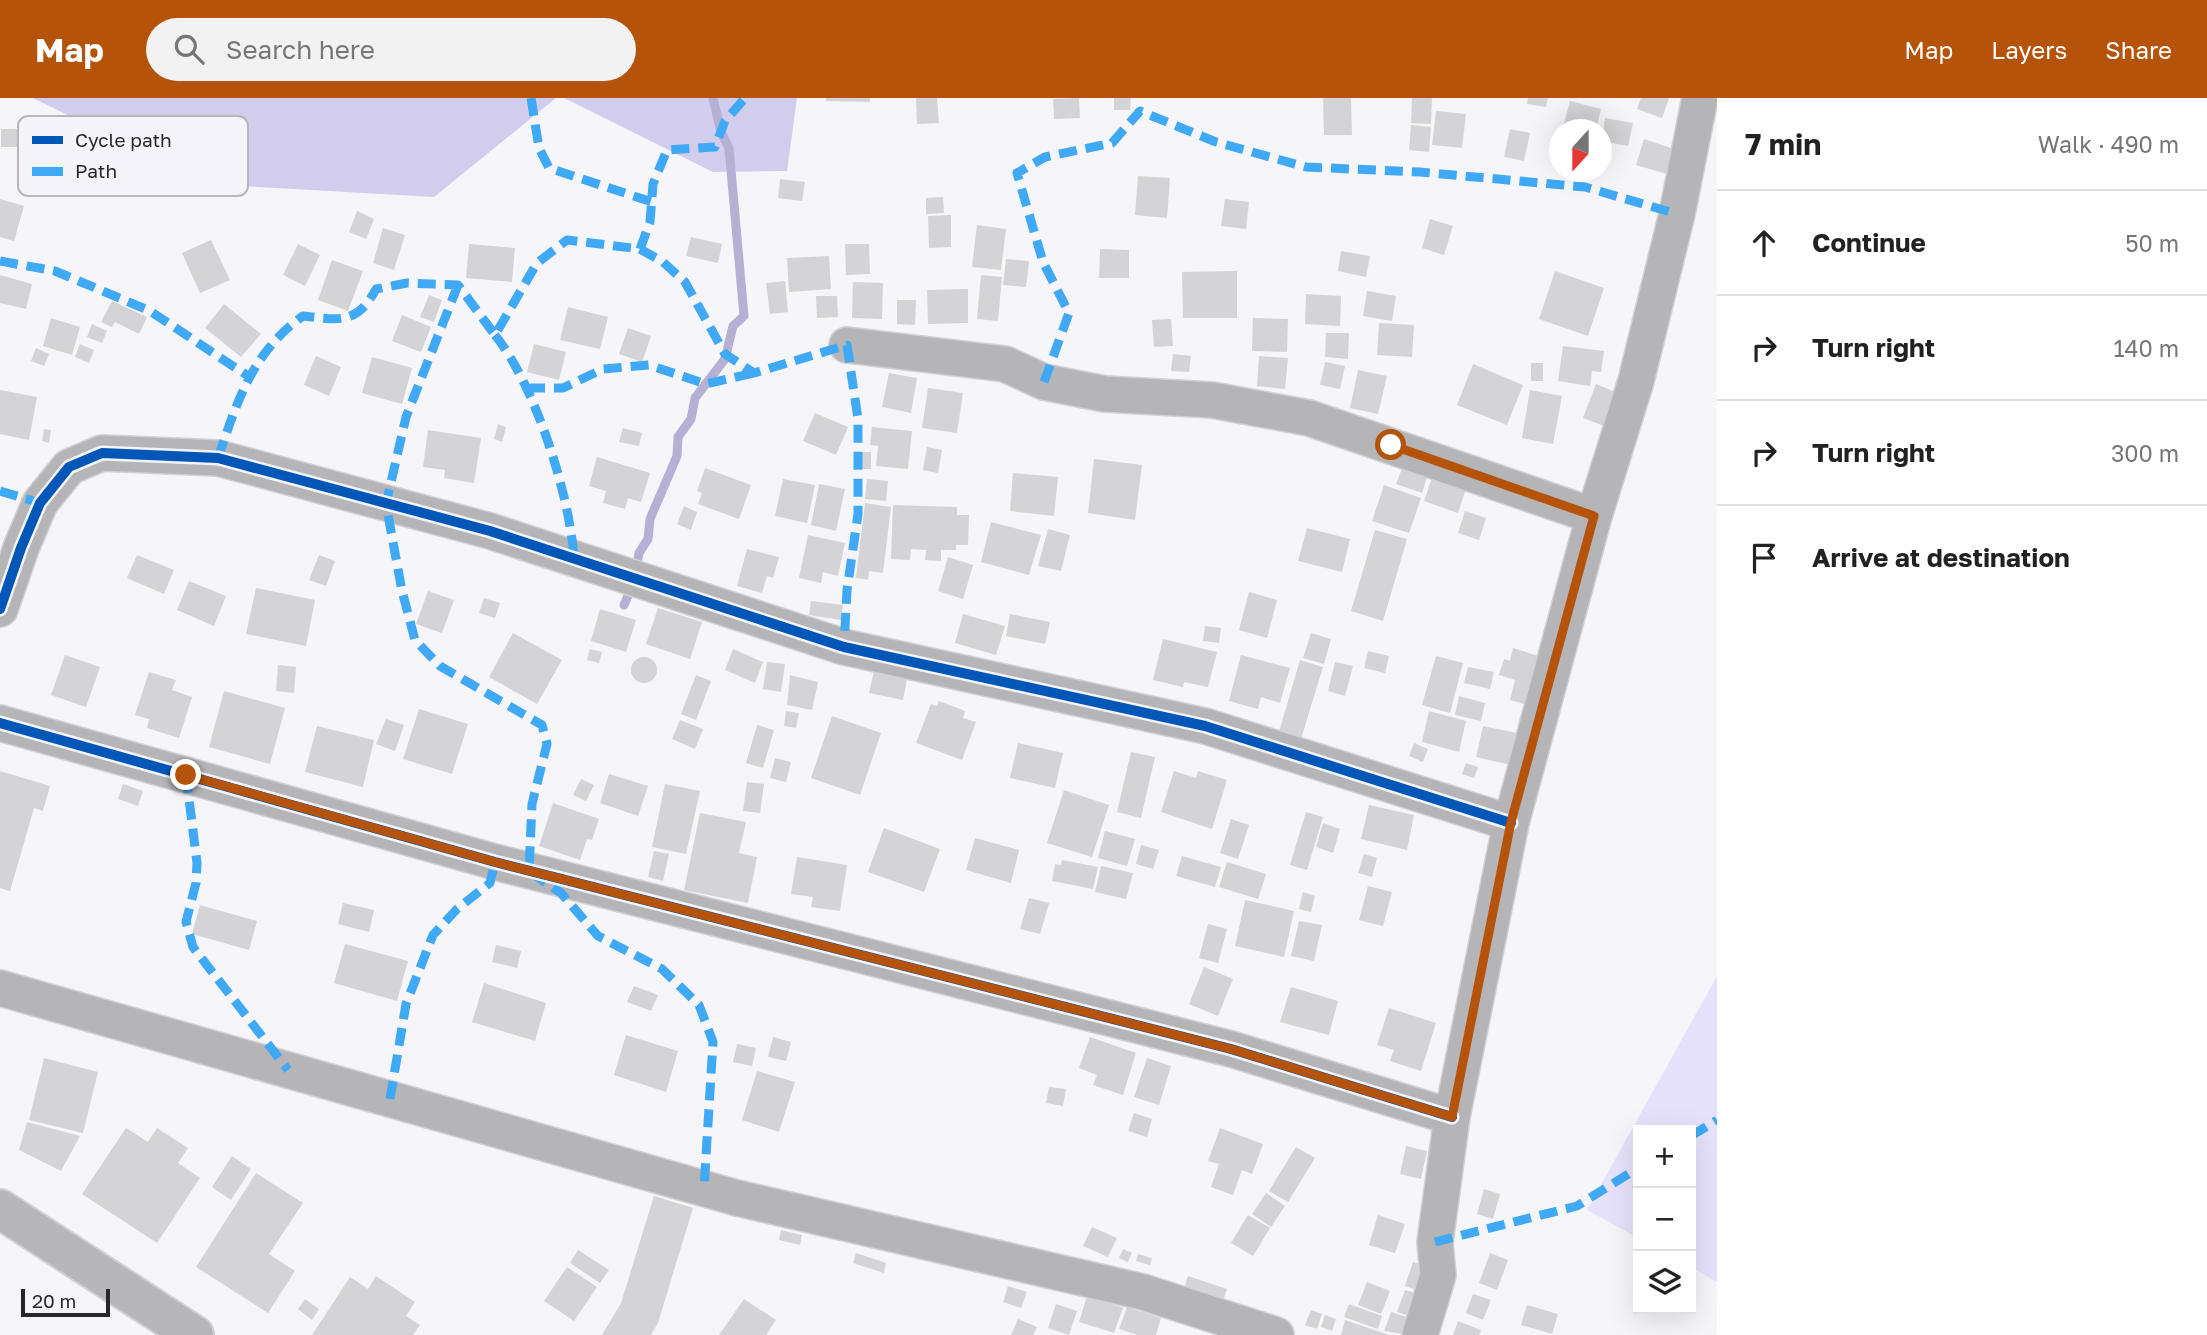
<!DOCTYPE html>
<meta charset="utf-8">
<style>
:root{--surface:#fff;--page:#f2f2f2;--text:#222;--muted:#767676;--line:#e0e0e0;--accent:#b45309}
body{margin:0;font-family:"Golos Text",sans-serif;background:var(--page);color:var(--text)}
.controls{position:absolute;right:21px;bottom:21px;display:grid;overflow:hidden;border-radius:0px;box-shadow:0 7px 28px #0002}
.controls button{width:63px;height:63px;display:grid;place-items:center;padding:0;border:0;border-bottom:2px solid var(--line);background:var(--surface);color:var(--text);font:35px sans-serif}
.compass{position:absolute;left:1549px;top:21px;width:63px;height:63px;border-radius:50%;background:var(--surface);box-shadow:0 7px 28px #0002;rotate:201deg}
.scale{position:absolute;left:21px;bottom:18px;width:89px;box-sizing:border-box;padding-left:7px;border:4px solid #272729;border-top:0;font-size:19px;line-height:24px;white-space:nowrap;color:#272729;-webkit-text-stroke:5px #f5f4fa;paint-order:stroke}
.stop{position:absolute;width:21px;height:21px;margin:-16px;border:5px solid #b45309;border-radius:50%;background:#fff}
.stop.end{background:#b45309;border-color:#fff;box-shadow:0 2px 7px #0008}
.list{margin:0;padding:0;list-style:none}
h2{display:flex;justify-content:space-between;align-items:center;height:91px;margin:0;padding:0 28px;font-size:30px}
h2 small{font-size:23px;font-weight:400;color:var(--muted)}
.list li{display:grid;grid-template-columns:46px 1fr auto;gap:21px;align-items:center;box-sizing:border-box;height:105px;padding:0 28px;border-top:2px solid var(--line)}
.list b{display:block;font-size:26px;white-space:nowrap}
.list em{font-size:23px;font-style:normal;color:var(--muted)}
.icon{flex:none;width:38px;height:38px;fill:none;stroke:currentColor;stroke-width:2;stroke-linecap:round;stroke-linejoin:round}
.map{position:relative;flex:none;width:1717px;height:1237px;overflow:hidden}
header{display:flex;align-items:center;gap:42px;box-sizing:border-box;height:98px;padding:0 35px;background:var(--accent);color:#fff}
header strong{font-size:33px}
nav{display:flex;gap:38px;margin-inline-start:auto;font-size:24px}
.search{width:490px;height:63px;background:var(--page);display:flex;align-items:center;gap:18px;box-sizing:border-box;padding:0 24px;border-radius:38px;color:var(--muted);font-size:26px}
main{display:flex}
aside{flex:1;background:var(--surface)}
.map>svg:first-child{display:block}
</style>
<header>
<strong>Map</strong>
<div class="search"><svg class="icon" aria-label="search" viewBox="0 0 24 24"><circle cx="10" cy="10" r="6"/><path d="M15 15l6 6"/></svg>Search here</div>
<nav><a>Map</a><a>Layers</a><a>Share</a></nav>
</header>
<main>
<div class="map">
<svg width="1717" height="1237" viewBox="0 0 1717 1237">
<rect width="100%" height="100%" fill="#f6f5f9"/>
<path fill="#e7e2fb" d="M1717 878V1184L1691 1169V1032H1638V1140L1587 1112Z"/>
<path fill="#d2cdec" d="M33 0H556L434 99 208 86Z
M564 0H797L787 73 713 74Z"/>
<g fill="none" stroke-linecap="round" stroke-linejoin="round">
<path stroke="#b6b0d5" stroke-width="9" d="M636 472 639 455 648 441 650 421 677 358 678 339 691 321 695 300 725 261 733 228 744 218 729 50 721 34 713 0
M624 507 633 486"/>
</g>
<path fill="#d4d4d7" d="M826 0H870V4L826 3Z
M916 0H937L939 25 917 26Z
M1079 0 1080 20 1054 21 1053 1Z
M1114 0H1131L1130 12H1114Z
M1323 0H1351L1352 37H1324Z
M1412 0H1432L1431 26 1411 25Z
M1528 0H1548L1546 9 1527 6Z
M1641 0H1669L1662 20 1637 11Z
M1570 3 1601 11 1596 32 1563 29Z
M1436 13 1466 16 1462 50 1432 47Z
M1605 20 1633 25 1628 48 1602 43Z
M1411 27 1431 29 1429 54 1409 52Z
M1 31H20V49H1Z
M1510 31 1530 35 1524 63 1504 59Z
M1644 41 1677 52 1670 77 1636 67Z
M1138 78 1170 80 1167 120 1135 117Z
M780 81 805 84 802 103 778 100Z
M943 99 944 115 926 116V100Z
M0 101 24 108 14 143 0 139Z
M1225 101 1249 104 1246 131 1221 128Z
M357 113 374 121 366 141 349 134Z
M951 117V149L929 150 928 118Z
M1430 121 1453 128 1444 157 1422 150Z
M977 127 1006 131 1001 172 972 169Z
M383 130 405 137 394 172 373 165Z
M691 139 722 146 718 165 686 158Z
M211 142 230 182 200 195 182 155Z
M298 146 320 157 305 188 283 177Z
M469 146 515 150 512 184 466 180Z
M845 146H869L870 176 846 177Z
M1100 151 1129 152V180H1099Z
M1341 153 1370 158 1366 179 1338 173Z
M829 158 831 191 789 194 787 160Z
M1006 161 1029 163 1026 189 1003 187Z
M332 162 363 173 348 213 318 202Z
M1237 173V220H1183L1182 174Z
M1555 173 1604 190 1588 238 1539 221Z
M0 177 32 186 26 211 0 205Z
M981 177 1002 179 998 223 977 221Z
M785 183 788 214 770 216 766 185Z
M853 184 883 185 882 221 852 220Z
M968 191V225L928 226 927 192Z
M1367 193 1396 198 1392 223 1363 218Z
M1306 196 1341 198 1340 228 1305 226Z
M429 197 442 202 434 224 420 219Z
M816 198H837L838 219 817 220Z
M897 202H916L915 227 897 226Z
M112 203 147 219 139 236 115 224 112 229 101 224Z
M224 206 261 236 241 259 205 230Z
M568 209 608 219 600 251 560 242Z
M402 217 431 229 421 254 392 243Z
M51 220 80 229 72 257 43 248Z
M1253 220 1288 221 1287 254 1252 253Z
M1171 221 1173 248 1154 249 1152 222Z
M1379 225 1414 227 1412 259 1377 257Z
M92 226 107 233 102 245 87 239Z
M628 230 651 238 642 264 619 256Z
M1326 235H1349L1348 261 1325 259Z
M80 246 94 252 89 265 75 259Z
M534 246 566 254 559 282 527 274Z
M1563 248 1604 253 1601 274 1592 273 1590 288 1558 283Z
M36 250 49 256 44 268 31 263Z
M1173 256 1191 258 1189 274 1171 273Z
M316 258 341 269 329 298 304 287Z
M1259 258 1288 260 1285 291 1257 288Z
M372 259 412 270 402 306 362 295Z
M1325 264 1345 268 1340 291 1320 287Z
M1531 265H1543V283H1531Z
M1473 266 1523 287 1507 327 1457 307Z
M1358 272 1387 278 1378 316 1350 310Z
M889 275 917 280 911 315 882 309Z
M1596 286 1620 296 1607 329 1583 320Z
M928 290 963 295 957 335 922 330Z
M0 292 37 299 29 342 0 336Z
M1530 292 1562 298 1553 346 1522 340Z
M815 315 848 329 836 357 803 343Z
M498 326 506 329 502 344 494 341Z
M872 329 912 333 908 371 876 368 878 348 870 347Z
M623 330 642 335 639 348 619 344Z
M44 331 51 332 49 345 42 343Z
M428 332 481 340 474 385 444 380 445 372 423 369Z
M927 349 942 352 938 375 923 372Z
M861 354H871V371H861Z
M597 359 650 375 641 404 628 400 625 411 603 405 606 393 589 388Z
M1094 361 1142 367 1135 422 1088 415Z
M1403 368 1428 376 1422 395 1396 386Z
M705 370 751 387 739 421 698 406 702 395 697 393Z
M1434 374 1468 385 1458 415 1424 403Z
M1013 375 1058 379 1054 418 1010 413Z
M783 381 815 387 807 425 775 418Z
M867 381 888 383 886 403 865 401Z
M819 386 845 391 836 433 811 427Z
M1384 387 1421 400 1409 435 1372 423Z
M865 405 891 409 883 475 869 473 868 482 856 480Z
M893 407 957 409V417H969L968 447H956V452H941V463L925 462 926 452 911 451 910 462 891 461Z
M684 408 697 414 691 432 677 426Z
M1465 413 1486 420 1479 442 1458 435Z
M991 424 1041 437 1029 477 981 464Z
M1307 430 1350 441 1342 474 1298 463Z
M1048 431 1070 437 1061 473 1038 468Z
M1375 432 1407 441 1383 523 1351 513Z
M808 437 845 445 838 478 823 474 821 485 799 480Z
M747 451 779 459 773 480 767 478 762 495 737 488Z
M137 457 174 472 164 496 127 480Z
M319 457 335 463 326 488 309 482Z
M948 459 973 467 963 501 938 493Z
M189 483 226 498 214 528 177 512Z
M256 490 315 502 306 548 246 536Z
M428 493 454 502 442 535 416 526Z
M1249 494 1277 502 1267 540 1239 532Z
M484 500 500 505 495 520 479 515Z
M811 503 843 507 841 522 809 517Z
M658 510 702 524 690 561 646 546Z
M600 511 636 522 626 554 591 543Z
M963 516 1005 528 996 557 955 545Z
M1010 516 1050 524 1045 546 1006 538Z
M1205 528 1221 530 1219 545 1203 543Z
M513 535 562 562 537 606 489 579Z
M1311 535 1331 541 1324 566 1303 560Z
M1163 541 1217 554 1208 589 1184 584 1183 589 1153 582Z
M1513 550 1545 560 1527 607 1510 602 1515 582 1499 577 1504 561 1510 563Z
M590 551 602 554 599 565 587 562Z
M733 551 763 564 755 585 725 572Z
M1368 553 1389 558 1385 575 1364 570Z
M65 557 100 569 86 609 51 597Z
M1241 557 1290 570 1280 605 1261 599 1258 611 1229 603Z
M1436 558 1463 565 1450 615 1422 607Z
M631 572a13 13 0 1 1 26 0a13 13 0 1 1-26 0Z
M1300 562 1323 569 1301 641 1279 634Z
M767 564 785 566 781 594 763 591Z
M1335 564 1353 568 1345 598 1328 593Z
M278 567 296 569 294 595 276 593Z
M875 568 908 576 903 602 869 595Z
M1468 569 1494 574 1490 591 1464 585Z
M149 574 176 582 172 592 192 599 179 640 147 630 149 621 135 617Z
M696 577 711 583 696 622 681 616Z
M790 577 818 584 812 612 787 607Z
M224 593 285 610 270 666 209 649Z
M1459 598 1485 605 1481 623 1455 617Z
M939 603 965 613 963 620 976 624 962 662 916 645 931 606 937 608Z
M419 611 468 626 452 676 403 661Z
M786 613 799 615 796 630 784 628Z
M1429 613 1466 623 1459 654 1422 644Z
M832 618 881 635 860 697 811 680Z
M386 621 404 627 395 653 376 646Z
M680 622 703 631 695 651 672 641Z
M757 627 774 632 763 670 746 665Z
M317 628 374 642 363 689 305 674Z
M1483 628 1522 636 1515 668 1476 659Z
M1018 645 1063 655 1055 690 1010 680Z
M1414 645 1428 651 1423 664 1409 658Z
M1131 654 1155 659 1141 720 1117 714Z
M775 660 791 664 786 684 770 680Z
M1466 665 1478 669 1474 680 1462 676Z
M0 673 50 688 43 713 34 710 10 793 0 790Z
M1174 673 1196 680 1198 673 1227 682 1212 731 1161 714Z
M609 676 648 688 638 718 600 705Z
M581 681 594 687 586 703 573 697Z
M747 684 764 686 760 715 743 713Z
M123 686 143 693 138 708 118 701Z
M665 686 700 693 686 756 652 749Z
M1064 692 1109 707 1092 759 1047 745Z
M553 705 599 721 592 742 587 741 580 762 539 748Z
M1369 707 1414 717 1407 752 1361 741Z
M1306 714 1323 719 1307 772 1290 767Z
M700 715 746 724 739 755 757 759 748 805 684 792Z
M1231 721 1249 727 1238 761 1220 755Z
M1323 725 1340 731 1333 755 1316 749Z
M884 730 940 751 924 794 868 774Z
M1105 733 1135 741 1127 768 1098 760Z
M975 740 1019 752 1011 785 966 772Z
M1141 747 1159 752 1153 771 1136 766Z
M654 753 669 756 663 783 648 779Z
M1364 756 1377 760 1372 779 1358 775Z
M1182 758 1221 769 1215 789 1176 778Z
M797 759 847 767 840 813 811 809 813 799 791 796Z
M1062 762 1098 769 1093 791 1052 783 1055 766 1061 767Z
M1227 764 1266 776 1258 801 1219 789Z
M1101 768 1133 775 1126 801 1095 794Z
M1368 788 1392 794 1383 828 1359 822Z
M1303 794 1315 798 1311 814 1299 811Z
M1029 800 1049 805 1040 836 1020 831Z
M1245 802 1294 813 1284 859 1235 848Z
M343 805 374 812 369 834 338 826Z
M200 807 257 823 249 852 192 836Z
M1299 823 1322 827 1314 863 1291 858Z
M1208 826 1227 831 1218 865 1199 860Z
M345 846 408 863 397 903 334 885Z
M496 847 521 853 517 870 492 864Z
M1204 869 1233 881 1218 918 1189 906Z
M484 885 546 905 535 943 472 924Z
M634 888 658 897 651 913 627 904Z
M1291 889 1338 903 1329 937 1280 924Z
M1389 910 1436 925 1421 973 1390 963 1394 952 1377 947Z
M626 937 678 953 666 994 614 977Z
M773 939 791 944 786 963 768 959Z
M1090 939 1136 955 1123 997 1093 987 1097 977 1079 970Z
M737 946 756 950 752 968 733 964Z
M44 960 98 974 83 1035 29 1022Z
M1147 960 1171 968 1159 1007 1134 999Z
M757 973 795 984 779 1034 742 1022Z
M1049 989 1066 991 1063 1008 1046 1005Z
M1134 1015 1152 1021 1147 1039 1128 1033Z
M27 1024 80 1038 61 1073 19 1052Z
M126 1030 148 1044 157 1030 188 1050 178 1065 200 1080 157 1145 82 1096Z
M1220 1030 1263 1046 1252 1076 1242 1072 1233 1097 1211 1089 1219 1066 1208 1063Z
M1406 1048 1427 1053 1421 1081 1400 1076Z
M1296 1049 1315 1060 1288 1104 1269 1093Z
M232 1058 251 1071 231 1102 212 1089Z
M256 1075 303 1105 269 1156 295 1173 268 1215 196 1169Z
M1484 1091 1500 1096 1493 1121 1477 1116Z
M1266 1095 1285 1108 1271 1129 1252 1116Z
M654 1098 693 1110 658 1225 651 1237H602L621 1205Z
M1248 1117 1270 1130 1253 1158 1231 1145Z
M1378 1117 1405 1126 1395 1155 1369 1147Z
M1092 1129 1117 1140 1108 1159 1083 1148Z
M781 1132 802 1137 800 1147 779 1142Z
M1123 1151 1132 1155 1128 1164 1119 1160Z
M578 1152 609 1172 600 1185 570 1165Z
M856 1155 886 1165 884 1175 853 1165Z
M1490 1155 1508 1162 1497 1192 1479 1185Z
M1138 1156 1152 1160 1150 1167 1136 1163Z
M1413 1164 1428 1169 1419 1193 1405 1188Z
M567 1169 597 1189 574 1223 544 1203Z
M376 1178 415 1204 406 1218 420 1227 413 1237H312L350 1179 368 1191Z
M1188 1178 1227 1191 1223 1203 1184 1191Z
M1367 1184 1390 1193 1381 1216 1358 1207Z
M1008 1188 1027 1194 1021 1210 1003 1204Z
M1405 1192 1416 1195 1409 1218 1397 1214Z
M1473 1196 1491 1202 1483 1222 1466 1215Z
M1087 1198 1123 1210 1114 1235 1079 1224Z
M305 1201 319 1211 312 1222 298 1211Z
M744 1201 776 1222 766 1237H719Z
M1056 1206 1077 1213 1069 1237 1048 1230Z
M1349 1206 1382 1218 1378 1231 1344 1219Z
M1527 1207 1558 1216 1552 1236 1521 1227Z
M1127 1209 1161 1220 1156 1237H1137L1119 1231Z
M1311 1212 1322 1216 1317 1231 1305 1227Z
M1391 1214 1413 1221 1408 1237 1384 1233Z
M1325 1217 1336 1221 1332 1233 1321 1229Z
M1018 1221 1037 1229 1033 1237H1011Z
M1345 1222 1389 1237H1341Z
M1458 1223 1481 1232 1479 1237H1453Z"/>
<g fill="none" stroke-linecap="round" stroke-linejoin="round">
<g stroke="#d1d1d3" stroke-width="38">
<path id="minor" d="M847 247 1005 266 1044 284 1105 296 1212 302 1309 320 1594 418
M0 511 21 450 40 405 69 369 102 355 218 360 490 433 844 549 1205 628 1511 725
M0 625 495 764 1231 951 1452 1019
M0 890 737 1100 1143 1194 1276 1237
M1420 1237 1438 1177 1435 1144 1452 1019 1511 725 1594 418 1636 283 1677 116 1700 0"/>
</g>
<g stroke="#d1d1d3" stroke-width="42">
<path id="major" d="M0 1111 194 1237"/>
</g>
<use href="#minor" stroke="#b5b4b6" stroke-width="35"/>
<use href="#major" stroke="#b7b7b9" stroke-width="38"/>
<path stroke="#3fa9f5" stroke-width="9" stroke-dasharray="18 9" stroke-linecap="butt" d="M531 0 539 50 549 70 652 104
M640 151 650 124 653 86 667 52 715 49 725 23 745 0
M0 163 55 173 150 213 248 278
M458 187 406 319 386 406 402 493 415 542 440 568 542 627 547 646 532 706 529 773 561 795 598 838 662 871 699 907 713 944 704 1091
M495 237C535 287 570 397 574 461
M1044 284 1069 215 1043 164 1017 75 1045 59 1112 45 1140 13 1216 44 1306 69 1420 74 1585 89 1677 116
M527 290H563L603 271 649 267 706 286 754 275
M218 360C237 304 252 254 303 218 339 222 357 227 376 191L407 185 458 187 495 237 537 165 567 142 640 151 663 164 685 184 725 256 754 275 847 247 858 321V416L847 492 844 549
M0 393 40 405
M186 677 197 765 196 785 186 824 193 849 288 972
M390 1001 406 906 433 837 457 811 490 785 495 764
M1691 1038 1717 1022
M1435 1144 1577 1108 1638 1070"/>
<g stroke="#f5f4fa" stroke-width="15">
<path id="cycleway" d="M0 511 21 450 40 405 69 369 102 355 218 360 490 433 844 549 1205 628 1511 725
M0 625 495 764 1231 951 1452 1019"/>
</g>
<use href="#cycleway" stroke="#0057b8" stroke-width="10"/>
</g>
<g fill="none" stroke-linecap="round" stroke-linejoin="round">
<path stroke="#b45309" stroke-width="9" d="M186 677 495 764 1231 951 1452 1019 1511 724 1594 418 1391 347"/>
</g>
<rect x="18" y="18" width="230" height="80" rx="10" fill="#f5f4fa" stroke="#b7b6bb" stroke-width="2"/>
<rect x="32" y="38" width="31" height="8" fill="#0057b8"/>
<rect x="32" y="69" width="31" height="9" fill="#3fa9f5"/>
<g font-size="19" fill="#272729">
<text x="75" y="49">Cycle path</text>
<text x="75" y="80">Path</text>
</g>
</svg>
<div class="controls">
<button>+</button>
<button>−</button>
<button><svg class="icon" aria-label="layers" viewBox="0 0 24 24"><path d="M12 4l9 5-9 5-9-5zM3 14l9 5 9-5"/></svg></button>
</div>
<svg class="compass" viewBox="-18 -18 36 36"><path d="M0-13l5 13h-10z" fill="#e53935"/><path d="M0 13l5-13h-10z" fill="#767676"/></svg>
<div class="scale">20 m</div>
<div class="stop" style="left:1391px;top:347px"></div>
<div class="stop end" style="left:186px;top:677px"></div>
</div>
<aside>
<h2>7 min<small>Walk · 490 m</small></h2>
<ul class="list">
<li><svg class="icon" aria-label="ahead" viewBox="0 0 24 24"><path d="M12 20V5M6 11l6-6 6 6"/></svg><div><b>Continue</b></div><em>50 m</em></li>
<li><svg class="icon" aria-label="right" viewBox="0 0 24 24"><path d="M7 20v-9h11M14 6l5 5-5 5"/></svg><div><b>Turn right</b></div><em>140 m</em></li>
<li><svg class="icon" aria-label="right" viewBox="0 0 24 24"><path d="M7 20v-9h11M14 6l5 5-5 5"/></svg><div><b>Turn right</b></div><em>300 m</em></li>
<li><svg class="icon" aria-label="arrive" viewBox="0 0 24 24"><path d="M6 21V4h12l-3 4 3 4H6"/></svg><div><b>Arrive at destination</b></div></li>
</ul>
</aside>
</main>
